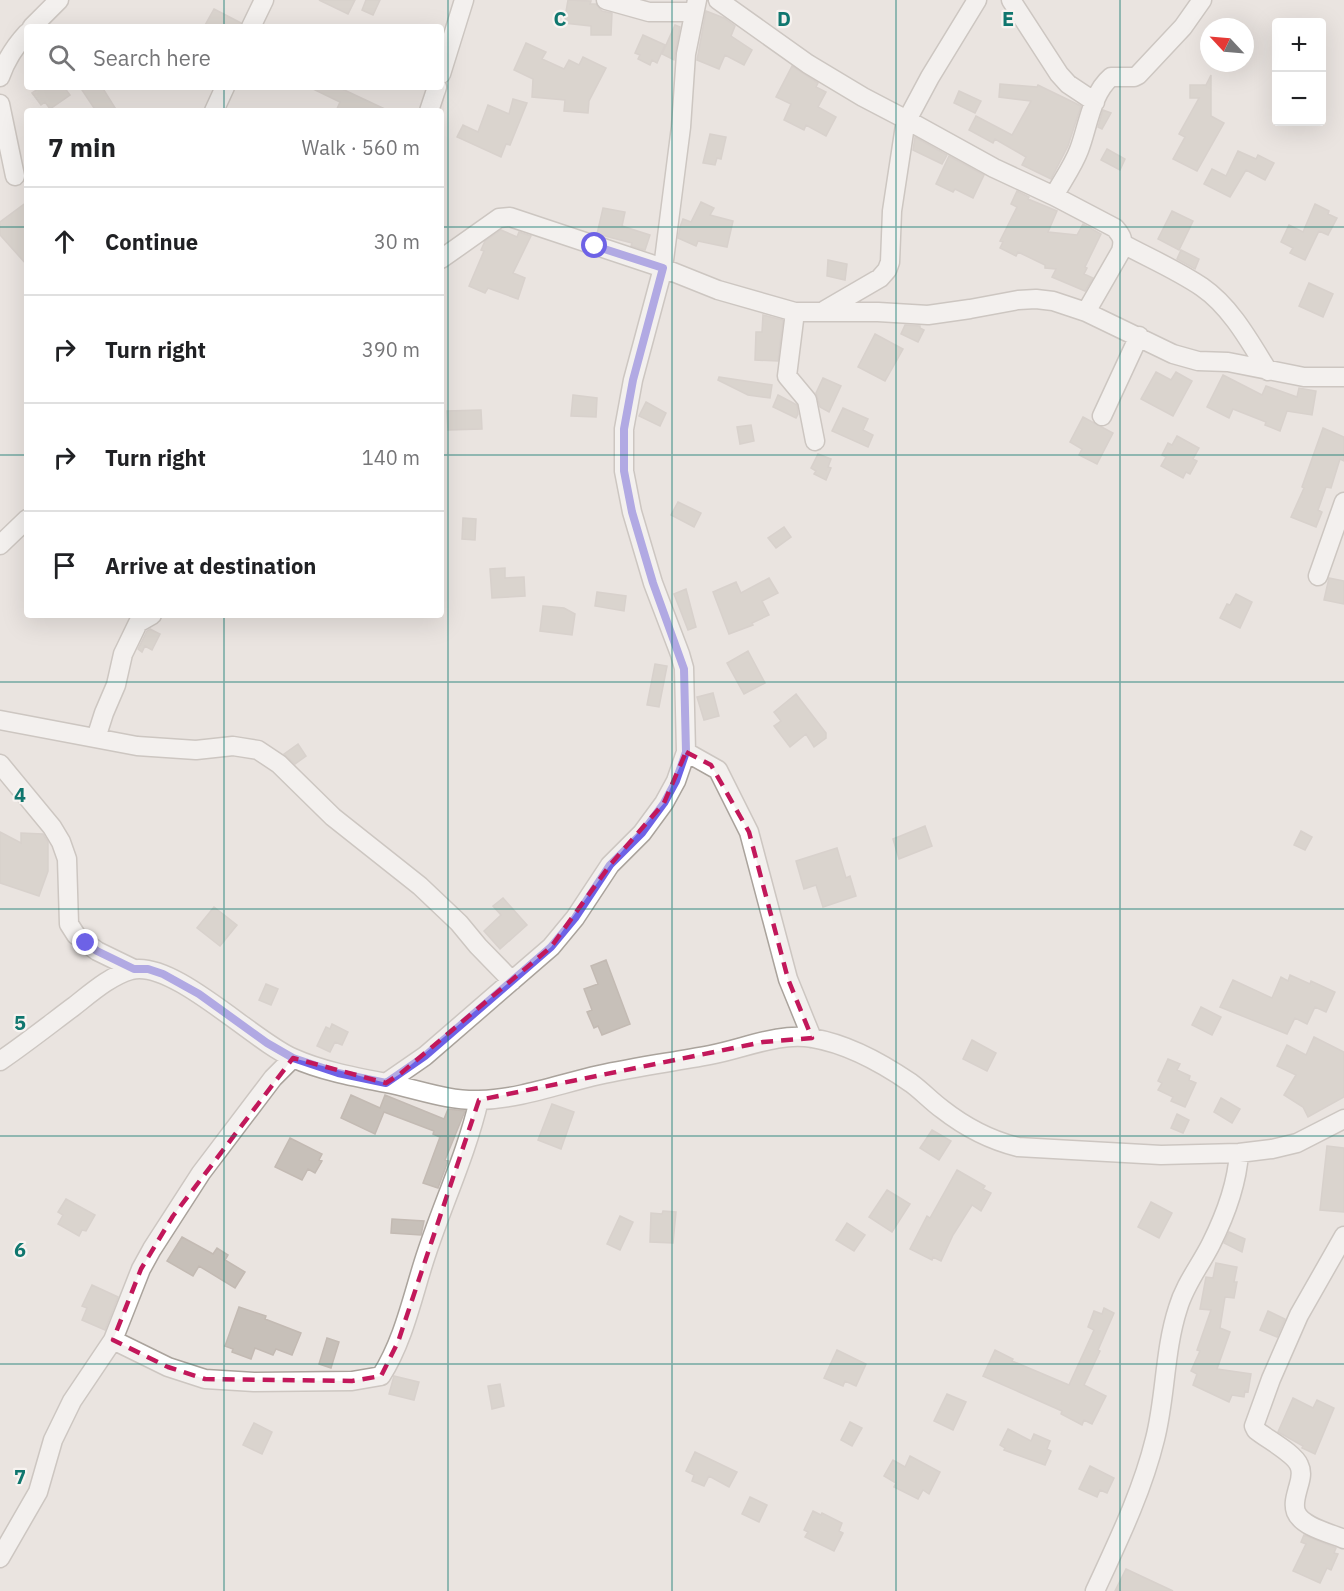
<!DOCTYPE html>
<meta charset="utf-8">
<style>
:root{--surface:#fff;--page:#f2f2f2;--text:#202124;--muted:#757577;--line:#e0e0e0}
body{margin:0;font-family:"IBM Plex Sans",sans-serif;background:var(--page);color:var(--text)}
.controls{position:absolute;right:18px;top:18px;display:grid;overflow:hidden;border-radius:6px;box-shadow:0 6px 24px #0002}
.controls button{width:54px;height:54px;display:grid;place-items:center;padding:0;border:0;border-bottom:2px solid var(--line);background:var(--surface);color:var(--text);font:30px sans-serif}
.compass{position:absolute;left:1200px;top:18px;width:54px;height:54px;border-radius:50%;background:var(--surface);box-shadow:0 6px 24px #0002;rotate:296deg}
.stop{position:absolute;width:18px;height:18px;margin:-14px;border:4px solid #6d62e6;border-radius:50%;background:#fff}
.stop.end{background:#6d62e6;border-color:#fff;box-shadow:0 2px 6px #0008}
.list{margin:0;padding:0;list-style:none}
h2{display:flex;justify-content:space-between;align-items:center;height:78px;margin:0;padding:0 24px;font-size:26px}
h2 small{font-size:20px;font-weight:400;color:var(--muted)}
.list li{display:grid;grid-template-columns:39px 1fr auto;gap:18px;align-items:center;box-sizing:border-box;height:108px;padding:0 24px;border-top:2px solid var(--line)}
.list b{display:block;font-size:22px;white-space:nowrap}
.list em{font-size:20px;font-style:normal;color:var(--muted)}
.icon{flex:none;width:33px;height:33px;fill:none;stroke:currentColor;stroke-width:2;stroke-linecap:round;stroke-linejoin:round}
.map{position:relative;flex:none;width:1344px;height:1591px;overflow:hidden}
.search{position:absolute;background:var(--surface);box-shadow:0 6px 24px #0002;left:24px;top:24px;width:420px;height:66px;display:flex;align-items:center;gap:15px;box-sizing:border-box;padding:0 21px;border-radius:6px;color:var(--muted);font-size:22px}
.panel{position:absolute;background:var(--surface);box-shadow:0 6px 24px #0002;left:24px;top:108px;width:420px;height:510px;border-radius:6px}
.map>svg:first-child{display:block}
</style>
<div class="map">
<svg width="1344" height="1591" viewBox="0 0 1344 1591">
<rect width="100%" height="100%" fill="#eae4e0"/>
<path fill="#c7c0b9" stroke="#c3bab3" stroke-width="1.5" d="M319 0H355L348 14Z
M366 0H380L373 15 362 10Z
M568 0 591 1 590 4H596L602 11 612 13 611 35H591V26L564 23Z
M214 9 241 23 240 27H204Z
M706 11 724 18 735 26 731 36 752 50 744 65 725 55 719 69 697 60Z
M675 25 680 27 674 60 662 54Z
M643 35 665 45 657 63 652 60 650 65 638 59 640 55 635 53Z
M526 43 546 52 542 59 564 69 569 60 579 65 583 57 606 68 589 101 588 113 564 111 565 100 532 97 533 79 514 70Z
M792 66 818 83 816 87 826 92 818 107 836 117 826 136 806 125 804 130 784 120 791 104 776 97Z
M1211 75V116L1224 123 1197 171 1173 159 1185 137 1179 134 1199 98H1190V85H1206Z
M1000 84 1037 87 1038 85 1081 106 1068 146 1051 179 1022 165 1026 157 995 139 993 143 969 130 976 116 1012 135 1031 101 999 97Z
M41 87H64L70 95 50 109 45 102 41 105 32 93Z
M80 87H102L117 111H96Z
M309 87H338L389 111H336L340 102Z
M959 91 981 101 975 113 954 103Z
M513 99 527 103 510 145 506 144 501 157 457 137 463 125 478 132 488 105 509 114Z
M1103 110 1111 113 1102 129 1098 127Z
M710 134 726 137 721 159 717 158 715 165 703 163Z
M915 137 947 155 942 164 913 150Z
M1107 149 1125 159 1120 170 1101 160Z
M1238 151 1256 159 1258 155 1274 163 1265 180 1246 170 1230 197 1204 184 1212 169 1226 176Z
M949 156 984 175 973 198 955 189 953 192 936 184Z
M1017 191 1029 197 1028 199 1057 211 1048 232 1077 235 1083 224 1101 234 1085 267 1087 268 1084 274 1093 278 1085 291 1052 277 1056 269 1045 268V265L1018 252 1016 256 1000 248 1003 242 1000 241 1017 207 1011 204Z
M27 202V265L0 235V222Z
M701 202 714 208 710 215 733 221 727 247 698 241 696 246 678 238 680 227 683 219 691 222Z
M1315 204 1329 211 1328 214 1337 218 1328 235 1319 231 1305 260 1290 253 1293 248 1281 242 1289 225 1303 232Z
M603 208 625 212 622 226 650 235 645 250 631 246 632 243 597 234Z
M1172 211 1193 221 1179 250 1158 239Z
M501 230 517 237 519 232 531 236 513 273 525 278 518 299 488 288 485 293 469 286 484 251 481 250 485 241Z
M1181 250 1199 259 1195 269 1177 259Z
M828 260 847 264 845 280 827 276Z
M1309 283 1333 294 1323 317 1299 306Z
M763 315 783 320 778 361 755 360 756 332H762Z
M905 325 920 326V328L924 330 918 342 901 334Z
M875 334 903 349 885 381 858 367Z
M1156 372 1171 380 1176 372 1192 381 1173 416 1141 399Z
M1223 375 1262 395 1266 386 1297 397 1299 388 1316 391 1312 415 1287 411 1280 431 1265 425 1266 422 1233 409 1229 418 1207 407Z
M719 377 772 385 770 398 748 395 718 380Z
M823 378 841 386 829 412 820 407 816 393Z
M573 395 597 398 596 417 571 416Z
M778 395 797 405 798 414 796 418 773 407Z
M646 402 666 413 660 426 639 416Z
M843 408 868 419 863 430 873 435 868 447 832 431Z
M481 410 482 429 448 430 447 411Z
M1083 417 1113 433 1097 464 1079 455 1082 449 1070 442Z
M751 425 754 441 740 444 737 427Z
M1323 428 1344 437V461L1340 459 1331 488 1326 487 1318 510 1322 512 1316 527 1291 517 1304 488 1302 487Z
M1177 436 1199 448 1193 459 1197 461 1190 474 1186 472 1183 478 1161 466 1166 457 1162 455 1168 443 1172 445Z
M818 454 831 459 828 467 831 468 826 480 814 474 816 471 811 468Z
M678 502 701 513 694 527 671 515Z
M463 518 476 519 475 540 462 539Z
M784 527 791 537 776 548 768 538Z
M505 568V578L524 577 525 596 492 598 490 569Z
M769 578 778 593 762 601 769 615 752 623 753 625 729 634 713 592 736 582 741 593Z
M1329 578 1344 581V604L1324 600Z
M686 589 696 627 688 630 674 594Z
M597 592 626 596 624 611 595 606Z
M1236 594 1252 602 1240 628 1220 618 1227 604 1230 605Z
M543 606 564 608 575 614 572 635 540 631Z
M150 629 160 634 152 650 145 646 142 652 138 649 147 631Z
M748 651 765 683 744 694 727 663Z
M655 664 667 666 659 707 647 705Z
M713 693 719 716 704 720 697 697Z
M796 694 826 733V738L814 747 806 734 790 747 774 726 781 721 774 712Z
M298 744 306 756 295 764 284 754Z
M925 826 932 846 899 859 893 839Z
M1301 831 1312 837 1305 850 1294 845Z
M0 832 21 843V833L43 834 48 842V871L39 896 0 883Z
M837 848 846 878 850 876 856 896 823 907 816 885 804 889 796 861Z
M503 898 527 925 500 949 484 931 501 915 493 906Z
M214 907 237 925 220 946 197 928Z
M606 960 630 1024 602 1035 598 1026 594 1028 587 1012 592 1010 584 989 598 984 591 966Z
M1290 975 1310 984 1311 981 1335 992 1326 1012 1315 1007 1307 1024 1295 1018 1287 1034 1220 1007 1233 980 1272 998 1281 977 1288 981Z
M266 984 278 989 271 1005 259 1000Z
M1201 1007 1221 1017 1212 1035 1192 1025Z
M332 1024 348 1032 342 1045 335 1042 330 1052 317 1046 326 1027 330 1029Z
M1314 1037 1344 1052V1097L1308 1117 1303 1107 1284 1095 1296 1075 1277 1066 1287 1045 1306 1055Z
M972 1040 996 1053 987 1071 963 1059Z
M1168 1059 1180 1064 1177 1070 1190 1076 1189 1080 1196 1083 1185 1107 1171 1101 1173 1097 1158 1090 1162 1083 1158 1081Z
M351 1095 380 1108 385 1095 444 1119 448 1109 465 1111 445 1160 448 1161 438 1188 423 1183 440 1137 433 1134 434 1131 384 1112 375 1134 341 1118Z
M1221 1098 1240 1109 1232 1123 1214 1112Z
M552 1104 574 1112 561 1149 538 1140Z
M1177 1114 1189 1120 1183 1133 1171 1128Z
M932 1130 951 1141 939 1160 920 1148Z
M290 1138 322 1154 319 1160 322 1161 315 1173 308 1169 302 1180 275 1167Z
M1327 1146 1344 1148V1212L1320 1210Z
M957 1170 985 1186 983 1189 991 1193 981 1211 972 1205 953 1235 941 1261 933 1257 932 1260 910 1249 927 1216 930 1218Z
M887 1190 910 1204 892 1232 869 1217Z
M66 1199 95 1215 86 1231 82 1230 79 1236 58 1224 63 1215 58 1212Z
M1151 1202 1172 1213 1159 1238 1138 1227Z
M663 1211 676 1212 673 1243 650 1242 651 1213 662 1214Z
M620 1216 633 1222 620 1250 607 1244Z
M392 1219 424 1221 421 1235 391 1233Z
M847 1223 865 1235 854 1251 836 1240Z
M1229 1232 1245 1239 1242 1252 1224 1243Z
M182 1237 213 1254 217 1248 228 1255 225 1260 245 1272 235 1288 199 1266 193 1276 167 1261Z
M1216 1263 1237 1267 1234 1282H1237L1234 1298 1225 1297 1220 1328 1230 1332 1217 1369 1251 1374 1248 1392 1245 1391 1244 1397 1232 1395 1229 1402 1193 1385 1197 1374 1191 1371 1200 1351 1197 1350 1211 1310 1200 1309 1206 1277 1213 1278Z
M92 1285 118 1297 105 1330 82 1320 87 1308 82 1306Z
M239 1307 266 1316 265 1319 301 1333 292 1355 276 1349 273 1355 255 1348 251 1359 232 1352 233 1349 225 1346Z
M1104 1308 1114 1313 1098 1350 1100 1351 1084 1385 1106 1396 1092 1424 1084 1420 1082 1425 1061 1414 1062 1411 983 1376 995 1350 1013 1359 1012 1361 1069 1385 1094 1330 1088 1327 1094 1311 1102 1314Z
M1268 1311 1285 1319 1277 1337 1260 1330Z
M327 1338 339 1342 331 1368 319 1364Z
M837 1350 866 1364 856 1386 845 1381 843 1386 824 1378Z
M394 1376 419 1382 414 1400 389 1394Z
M500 1384 504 1406 492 1409 488 1386Z
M947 1394 966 1402 953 1430 934 1421Z
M1293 1398 1313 1408 1317 1400 1334 1408 1315 1454 1302 1448 1303 1446 1278 1432Z
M850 1422 862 1428 852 1446 841 1440Z
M254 1423 272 1432 262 1454 243 1445Z
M1008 1429 1031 1441 1034 1434 1050 1441 1047 1449 1051 1451 1045 1465 1004 1450 1005 1448 1000 1445Z
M695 1452 737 1472 729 1487 709 1476 704 1486 692 1481 694 1475 686 1471Z
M910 1456 940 1472 929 1494 923 1490 918 1499 894 1487 896 1483 884 1476 893 1460 905 1467Z
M1090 1466 1114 1478 1107 1493 1100 1490 1097 1497 1079 1489Z
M750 1497 767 1505 759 1522 742 1514Z
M813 1511 821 1515 822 1513 842 1523 839 1531 843 1533 834 1551 805 1537 808 1532 804 1530Z
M1304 1535 1336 1548 1334 1553 1338 1554 1331 1570 1327 1568 1320 1583 1293 1571 1306 1544 1301 1542Z
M1126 1569 1173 1591H1115Z"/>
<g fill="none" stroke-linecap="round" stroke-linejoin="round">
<g stroke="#aaa39c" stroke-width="21">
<path id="minor" d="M606 0 649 12H693
M718 0 808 64 863 97 907 120 994 168 1054 196 1115 228C1122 236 1124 240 1121 251L1086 312
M1011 0 1059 74 1068 84 1095 102
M32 27 59 0
M251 27 264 0
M441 74 464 0
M0 77C6 60 15 46 27 33
M0 104 15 176
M214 111 225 87
M429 111 437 87
M907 120 930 77 977 0
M1054 196C1062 181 1073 166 1079 150 1088 127 1091 94 1111 77H1134L1138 75 1183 27 1202 0
M1123 244C1149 258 1177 270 1202 287 1231 307 1250 342 1268 371
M441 259 499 218 510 217 663 268 718 290 795 312H878L928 315 970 309 1018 300 1036 299 1053 301 1086 312 1173 354 1198 361 1228 362 1304 377H1344
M825 310 880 278 887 270 890 262 892 211 906 119
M795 312 787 376 807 400 815 441
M1102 416 1139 336
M0 545 27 519
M1318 576 1344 502
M0 720 137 746 196 750 233 746 258 750 279 764 333 817 420 886 459 923 478 946 512 981
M96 738 104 713 116 685 123 654 138 623 152 615
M686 752 718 770 749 832 788 979 812 1038
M0 764 52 827 61 842 67 859 69 924 76 935 97 951 134 969
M0 1061C25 1044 49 1025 73 1007 91 993 110 976 131 970 173 959 253 1041 293 1058 322 1071 355 1077 386 1083L425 1056 551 947 575 918 610 865 642 833 664 803 676 781 686 752 684 668 680 654 653 583 632 512 624 471V429L633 380 663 268 681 127 686 54 697 0
M386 1083C417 1089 447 1101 479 1100 520 1099 559 1084 599 1075 635 1067 673 1062 710 1055 743 1049 779 1032 812 1038 848 1044 882 1063 911 1083 922 1091 931 1101 942 1109 965 1127 989 1140 1018 1147L1161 1155 1239 1153 1272 1149 1297 1143 1344 1119
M1344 1236 1299 1315 1271 1379 1254 1426 1256 1430C1267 1439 1294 1453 1299 1465 1303 1473 1300 1481 1298 1488 1296 1496 1293 1504 1296 1512 1302 1527 1330 1533 1344 1539
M113 1340 168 1367 205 1379 254 1382 352 1381 381 1376C405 1338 413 1293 427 1252 444 1201 467 1152 479 1100
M0 1558 38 1492 53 1440 72 1401 113 1340 141 1269 152 1249 201 1173 273 1078 293 1058
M1095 1591C1118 1541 1142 1492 1155 1439 1166 1396 1164 1351 1178 1308 1185 1284 1200 1266 1211 1244 1225 1216 1237 1184 1239 1153"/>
</g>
<use href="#minor" stroke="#fff" stroke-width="18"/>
</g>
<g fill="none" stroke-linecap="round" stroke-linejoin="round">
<path stroke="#6d62e6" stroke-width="8" d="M86 943 97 951 134 969H148L163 974 199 994 267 1043 293 1058 338 1073 386 1083 425 1056 551 947 575 918 610 865 642 833 664 803 676 781 686 752 684 669 653 583 632 512 624 471V429L633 380 663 268 595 246"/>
</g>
<path d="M0 0H1344V1591H0ZM686 752 711 765 749 832 788 979 812 1038 763 1042 479 1100 398 1342 381 1376 352 1381 205 1379 168 1367 113 1340 141 1269 173 1216 293 1058 386 1083 400 1074 551 947 610 865 664 803Z" fill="#eae4e0" fill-opacity=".55" fill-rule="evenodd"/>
<path fill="none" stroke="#c2185b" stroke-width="4.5" stroke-dasharray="12 8" stroke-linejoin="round" d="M686 752 711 765 749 832 788 979 812 1038 763 1042 479 1100 398 1342 381 1376 352 1381 205 1379 168 1367 113 1340 141 1269 173 1216 293 1058 386 1083 400 1074 551 947 610 865 664 803Z"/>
<path fill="none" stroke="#0f766e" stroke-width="1.5" stroke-opacity="0.55" d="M224 0V27M448 0V1591M672 0V1591M896 0V1591M1120 0V1591M224 87V111M0 227H27M441 227H1344M0 455H27M441 455H1344M224 615V1591M0 682H1344M0 909H1344M0 1136H1344M0 1364H1344"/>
<g font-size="20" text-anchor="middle" font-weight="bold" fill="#0f766e" stroke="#f7f3f0" stroke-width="4.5" stroke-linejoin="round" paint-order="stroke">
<text x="560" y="26">C</text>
<text x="784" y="26">D</text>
<text x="1008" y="26">E</text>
<text x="20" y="802">4</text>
<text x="20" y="1030">5</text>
<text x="20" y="1257">6</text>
<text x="20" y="1484">7</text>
</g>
</svg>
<div class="controls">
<button>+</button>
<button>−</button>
</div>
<svg class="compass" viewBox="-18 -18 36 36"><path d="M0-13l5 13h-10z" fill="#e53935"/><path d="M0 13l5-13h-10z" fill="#757577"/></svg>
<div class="stop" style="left:595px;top:246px"></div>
<div class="stop end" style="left:86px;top:943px"></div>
<div class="search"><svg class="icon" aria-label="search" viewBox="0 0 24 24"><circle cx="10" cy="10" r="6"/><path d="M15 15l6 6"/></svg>Search here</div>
<section class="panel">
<h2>7 min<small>Walk · 560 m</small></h2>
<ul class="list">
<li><svg class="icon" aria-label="ahead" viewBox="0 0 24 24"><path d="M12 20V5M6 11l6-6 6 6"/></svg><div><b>Continue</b></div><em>30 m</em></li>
<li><svg class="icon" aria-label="right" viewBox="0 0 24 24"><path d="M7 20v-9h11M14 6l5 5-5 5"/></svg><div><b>Turn right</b></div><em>390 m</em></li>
<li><svg class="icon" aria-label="right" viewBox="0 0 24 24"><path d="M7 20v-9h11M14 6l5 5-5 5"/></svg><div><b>Turn right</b></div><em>140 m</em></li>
<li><svg class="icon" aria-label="arrive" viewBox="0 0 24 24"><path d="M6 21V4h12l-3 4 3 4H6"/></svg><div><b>Arrive at destination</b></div></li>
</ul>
</section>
</div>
